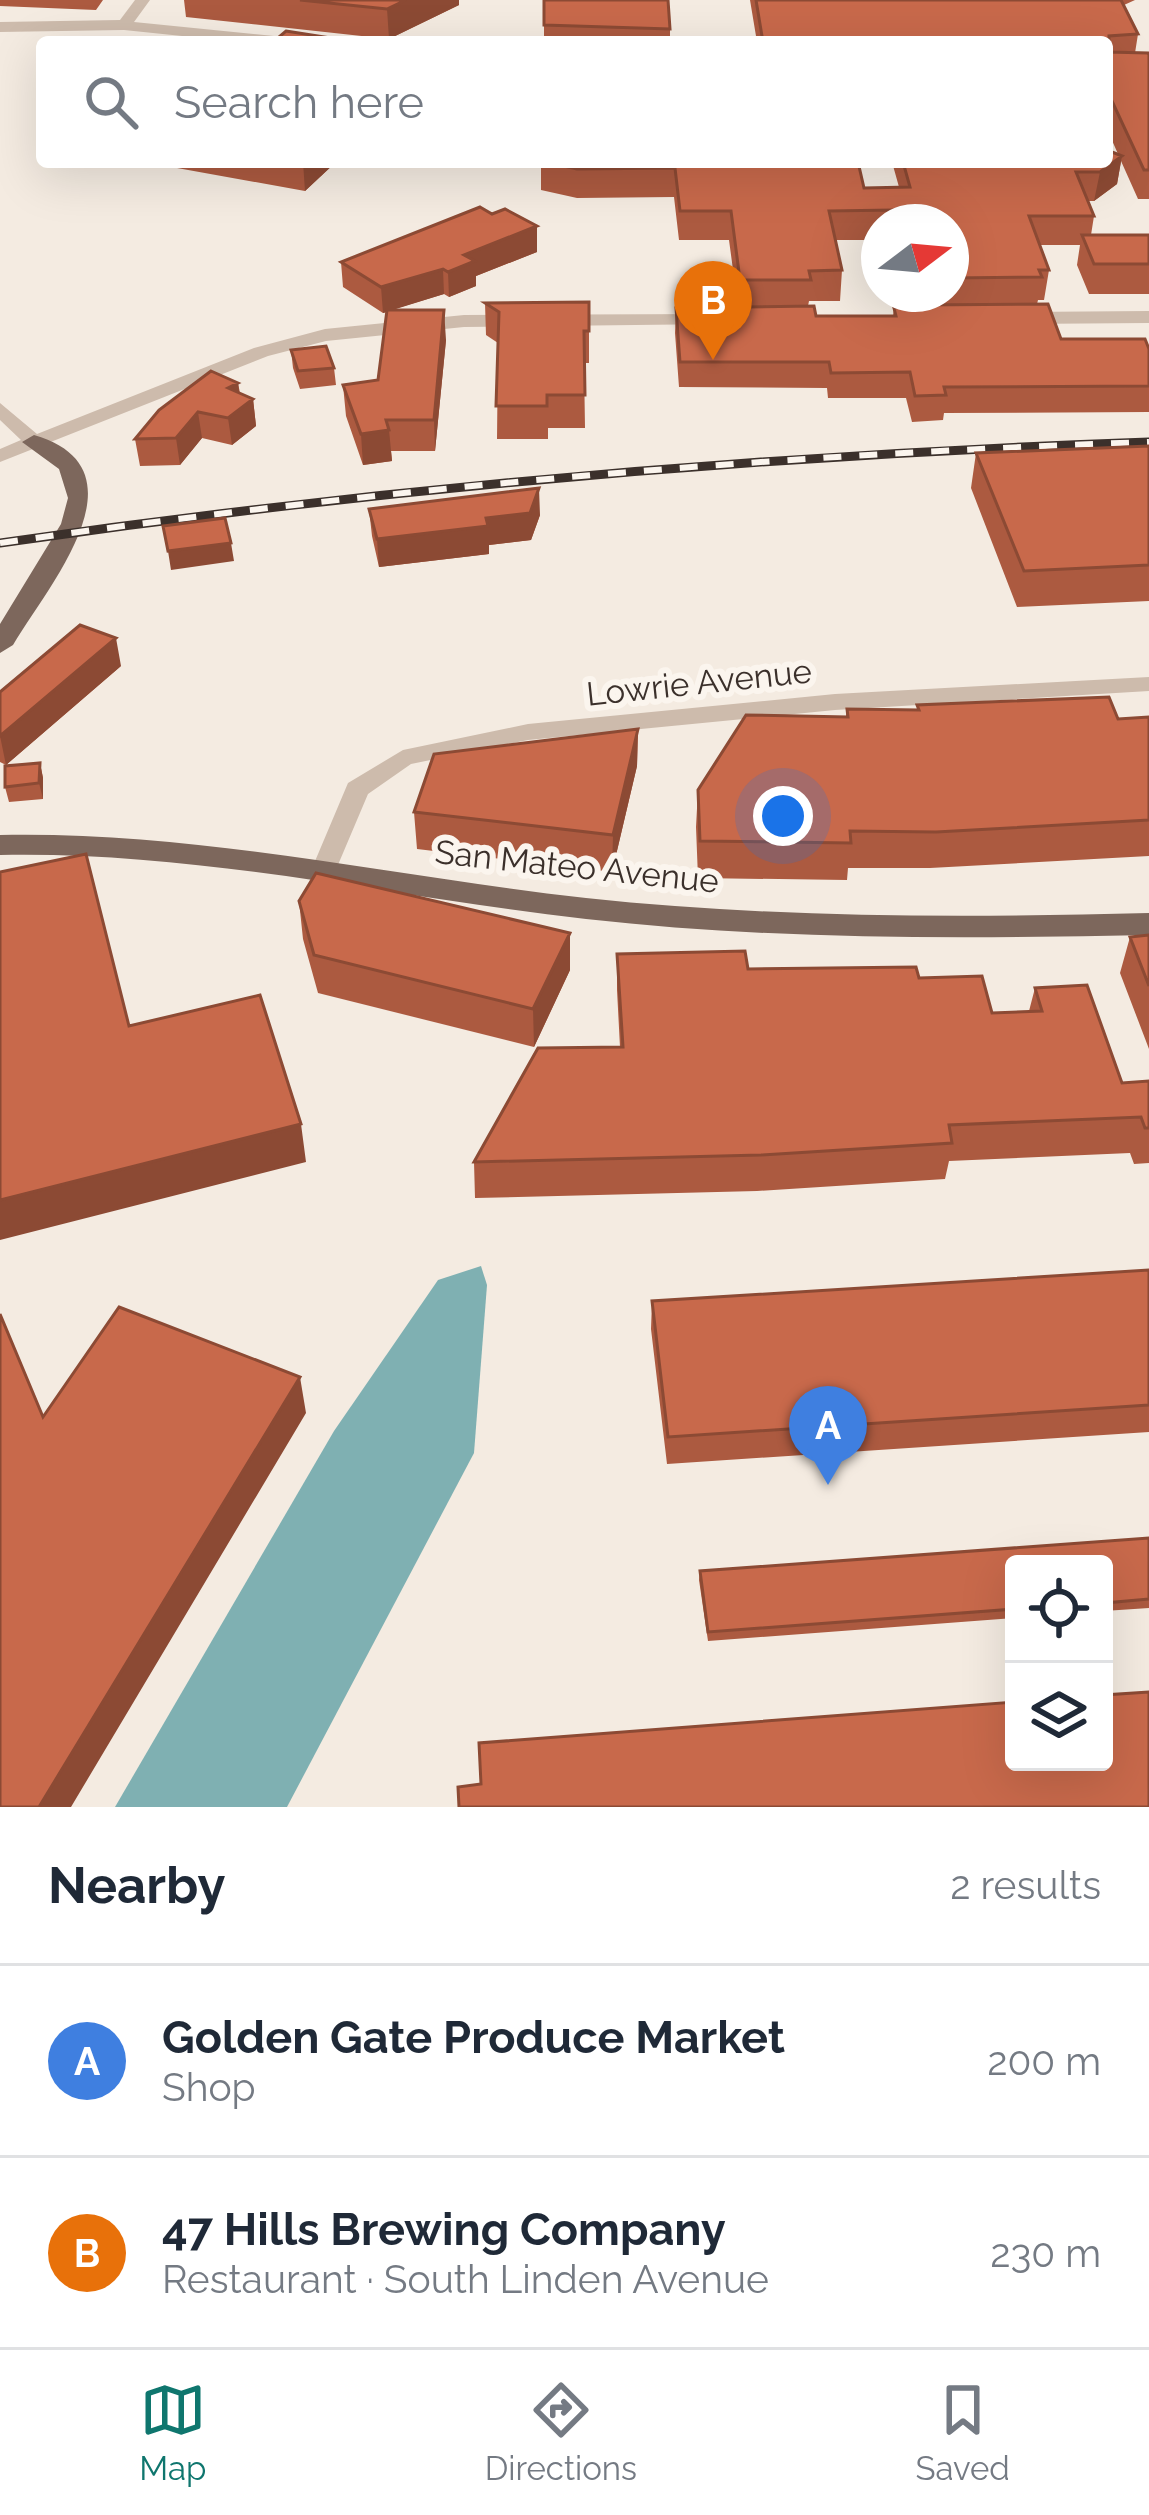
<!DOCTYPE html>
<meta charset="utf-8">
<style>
:root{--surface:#fff;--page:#f6f6f7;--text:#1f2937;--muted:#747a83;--line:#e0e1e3;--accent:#0f766e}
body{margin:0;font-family:Raleway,sans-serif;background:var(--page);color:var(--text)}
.controls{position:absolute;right:36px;bottom:36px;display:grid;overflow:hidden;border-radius:12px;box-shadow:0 12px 48px #0002}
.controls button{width:108px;height:108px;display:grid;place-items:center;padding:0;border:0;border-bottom:3px solid var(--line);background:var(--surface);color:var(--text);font:60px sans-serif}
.compass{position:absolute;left:861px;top:204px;width:108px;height:108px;border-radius:50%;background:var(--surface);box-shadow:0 12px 48px #0002;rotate:74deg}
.you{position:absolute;left:783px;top:816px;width:42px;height:42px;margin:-30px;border:9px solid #fff;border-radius:50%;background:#1a73e8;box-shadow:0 0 0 18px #1a73e833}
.badge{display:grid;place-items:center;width:78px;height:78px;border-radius:50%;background:var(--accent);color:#fff;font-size:39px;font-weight:700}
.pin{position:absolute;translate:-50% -99px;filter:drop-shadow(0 3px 6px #0008)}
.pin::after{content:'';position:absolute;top:63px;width:42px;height:36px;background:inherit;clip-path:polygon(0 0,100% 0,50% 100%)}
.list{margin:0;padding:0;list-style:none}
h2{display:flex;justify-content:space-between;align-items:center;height:156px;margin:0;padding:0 48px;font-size:51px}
h2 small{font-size:39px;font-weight:400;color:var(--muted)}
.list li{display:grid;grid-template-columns:78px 1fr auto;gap:36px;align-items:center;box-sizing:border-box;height:192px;padding:0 48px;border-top:3px solid var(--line)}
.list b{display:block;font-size:45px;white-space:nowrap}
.list p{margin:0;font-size:39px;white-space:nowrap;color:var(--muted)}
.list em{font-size:39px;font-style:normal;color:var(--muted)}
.icon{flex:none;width:66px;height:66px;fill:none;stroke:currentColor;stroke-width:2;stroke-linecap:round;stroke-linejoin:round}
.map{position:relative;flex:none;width:1149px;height:1807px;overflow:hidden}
.search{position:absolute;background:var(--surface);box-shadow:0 12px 48px #0002;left:36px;right:36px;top:36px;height:132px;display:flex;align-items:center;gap:30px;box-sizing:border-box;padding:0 42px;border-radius:12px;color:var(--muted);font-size:45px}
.sheet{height:540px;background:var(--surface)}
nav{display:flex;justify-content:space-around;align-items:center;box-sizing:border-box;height:168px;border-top:3px solid var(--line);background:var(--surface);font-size:33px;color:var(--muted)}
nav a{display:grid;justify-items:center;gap:6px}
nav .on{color:var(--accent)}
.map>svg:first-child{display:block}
</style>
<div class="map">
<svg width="1149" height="1807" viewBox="0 0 1149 1807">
<rect width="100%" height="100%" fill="#f4ebe1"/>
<path fill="#7fb0b2" d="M481 1266 487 1285 474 1453 287 1807H115L334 1431 438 1280Z"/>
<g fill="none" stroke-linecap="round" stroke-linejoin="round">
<path fill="#cdbbac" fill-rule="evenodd" d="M135 0H150L134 22 284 37 292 42H240L124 30 0 32V22L120 20Z
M1149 311V323L1021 324 1011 318 1021 312Z
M713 314 723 320 720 324 464 327 326 341 268 356 0 462V449L21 440 0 420V403L37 434 254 348 325 329 464 315Z
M1149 677V691L835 710 528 740 411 764 368 794 332 879H314L310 873 348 783 403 750 528 724 835 694Z"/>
<path fill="#7d675c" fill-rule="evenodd" d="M34 435C150 469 48 586 13 645L0 653V624L61 524 68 498 59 469 22 442Z
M0 835C197 831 391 876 586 898 773 918 961 918 1149 913V935C961 939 773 940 586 919 391 897 197 851 0 855Z"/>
<g stroke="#3b302b" stroke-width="9">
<path id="rail" d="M0 543C382 488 764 455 1149 442"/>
</g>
<use href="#rail" stroke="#fbf5ee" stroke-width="6" stroke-dasharray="18" stroke-linecap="butt"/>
</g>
<path fill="#ac5a40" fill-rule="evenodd" d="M0 0H103L96 10 0 6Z
M184 0H459V5L389 39 186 17Z
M544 0 670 29V42H544Z
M750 0H1135L1124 5 1138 34 1135 53 1149 55V199H1138L1121 161 1117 184 1094 201H1088L1094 216 1091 235H1149V294H1089L1077 265 1080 245H1040L1049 270 1044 300H1038L1037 304 1061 339 1149 349V412L944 413 943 420 912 422 906 398H828L827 388 679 387 675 333 676 308 738 307 729 240H679L674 197 577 198 541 190V162H858L864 188 899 187 892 162H1107L1118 154 1107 129V42H757ZM879 222H951V294H905L908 306 894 308 893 316H816L808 306 809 301H840L842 270 836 240H879Z
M165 162H336L305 191 166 166Z
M537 252 476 276V286L449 297 444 294 391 310 446 340 435 451H391L392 461 363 465 346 416 343 385 378 380 387 312 383 313 343 287 341 262Z
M589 302V363H584L585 428H548V439H497L498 343 486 335 485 303Z
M291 350 334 368 336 385 300 389 293 368Z
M238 383 240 393 253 399 256 426 232 445 202 438 180 465 140 466 135 439Z
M1149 446V601L1017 607 971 488 976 453Z
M369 509 540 515 531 540 489 545V554L379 567 372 536Z
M121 666 6 765 0 762V692Z
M917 705 1118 719 1149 717V856L930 868H848L847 880 698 878 696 827 698 790 846 716 847 709 917 710Z
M638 729 637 766 612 872 417 849 414 812Z
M40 763 43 778V799L9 802 5 787Z
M299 901 570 933V970L534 1047 318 993 303 939Z
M1149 935V1049L1120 973 1130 937Z
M617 954 748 969 919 978 992 1013 1029 1011 1035 988 1122 1083 1149 1081V1163L1134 1164 1130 1153 949 1161 945 1179 757 1191 475 1198 474 1162 620 1047 617 990Z
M1149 1270V1432L667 1464 651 1329 652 1301Z
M1149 1538V1608L1104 1611V1564H1014V1618L708 1641 699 1580 700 1571Z"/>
<path fill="#8c4a34" d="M406 0H459V5L389 39 387 9Z
M1122 156 1117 184 1094 201 1100 172Z
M303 162H336L305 191Z
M537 226V252L476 276V286L449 297 448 272 464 255Z
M443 269 444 294 383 313 381 287Z
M444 310 446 340 435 451 434 420Z
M238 383 241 408 253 399 256 426 232 445 228 418V388Z
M198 412 202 438 180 465 176 438Z
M389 430 392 461 363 465 361 434Z
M539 488 540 515 531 540 489 545V554L379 567 377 539Z
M231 543 234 561 171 570 168 551Z
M116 638 121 666 6 765 0 736Z
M638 729 637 766 612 872 613 835Z
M40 763 43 778V799L39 783Z
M570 933V970L534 1047 533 1009Z
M301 1124 306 1162 0 1240V1200Z
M300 1377 306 1413 71 1807H39Z"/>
<path fill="#c8694b" stroke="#8c4a34" stroke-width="3" d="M300 0H406L387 9Z
M544 0H668L670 29 544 25Z
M756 0H1121L1138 34 1109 36V52L1148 53 1149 55V170H1144L1112 101H1107V42H763Z
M286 31 356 42H273Z
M1107 150 1122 156 1100 172H1076L1094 216H1029L1049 270H1039L1042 277 951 278V222H897L894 210 829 211 842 270 809 271 811 280H740L731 211H680L675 168 577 169 546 162H858L864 188 910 187 903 162H1107Z
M480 207 492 214 505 209 537 226 464 255 475 261 448 272 443 269 381 287 341 262Z
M1082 235H1149V264H1094Z
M589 302V331H584L585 395H547V406H496L499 312 485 303Z
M1048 304 1061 339H1145L1149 349V386L944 387 946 395 915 396 910 372 831 373 829 362H680L676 308 814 306 816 316H896L894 308 917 305Z
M387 310H444L434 420H386L389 430 361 434 343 385 378 380Z
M326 346 334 368 298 371 291 350Z
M211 371 238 383 228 388 253 399 228 418 198 412 176 438 135 439 159 410Z
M1149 446V565L1024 571 976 453Z
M539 488 530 513 486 518 488 526 377 539 369 509Z
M225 518 231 543 168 551 163 526Z
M80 625 116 638 0 736V692Z
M1109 697 1118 719 1149 717V820L936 832 850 831 851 843 700 841 698 790 746 715 848 717 847 709 919 710 917 705Z
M638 729 613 835 414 812 434 754Z
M40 763 39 783 5 787V766Z
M86 854 129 1026 260 995 301 1124 0 1200V872Z
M316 873 570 933 533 1009 314 955 299 901Z
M1149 935V986L1130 937Z
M745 951 748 969 916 967 919 978 982 976 992 1013 1042 1011 1035 988 1087 985 1122 1083 1149 1081V1128H1145L1141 1117 949 1125 952 1143 761 1155 474 1162 538 1048 623 1047 617 954Z
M1149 1270V1405L668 1437 652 1301Z
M119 1307 300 1377 39 1807H0V1314L43 1417Z
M1149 1538V1599L1104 1603V1564H1014V1609L708 1632 700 1571Z
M1149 1692V1807H459L458 1787 481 1784 479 1743 1014 1702V1762H1104V1695Z"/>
<g text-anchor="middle" stroke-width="12" stroke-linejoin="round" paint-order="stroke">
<g font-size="33" fill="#3b302b" stroke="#fbf5ee">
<text transform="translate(699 682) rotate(-6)" y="12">Lowrie Avenue</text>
<text transform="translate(577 866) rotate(6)" y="12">San Mateo Avenue</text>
</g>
</g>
</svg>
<div class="controls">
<button><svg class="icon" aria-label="locate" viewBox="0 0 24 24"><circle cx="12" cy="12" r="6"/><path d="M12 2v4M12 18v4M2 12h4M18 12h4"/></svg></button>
<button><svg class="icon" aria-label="layers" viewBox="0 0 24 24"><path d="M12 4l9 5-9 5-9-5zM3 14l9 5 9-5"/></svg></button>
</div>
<svg class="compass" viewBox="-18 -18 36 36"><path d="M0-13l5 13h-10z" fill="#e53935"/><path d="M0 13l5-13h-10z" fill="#747a83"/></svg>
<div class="you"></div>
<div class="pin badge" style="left:828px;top:1485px;background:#3f7fe0">A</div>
<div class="pin badge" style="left:713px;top:360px;background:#e8710a">B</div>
<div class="search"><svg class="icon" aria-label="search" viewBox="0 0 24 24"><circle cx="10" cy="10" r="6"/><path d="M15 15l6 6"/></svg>Search here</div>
</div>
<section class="sheet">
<h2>Nearby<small>2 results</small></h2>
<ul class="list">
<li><span class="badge" style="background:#3f7fe0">A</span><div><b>Golden Gate Produce Market</b><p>Shop</p></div><em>200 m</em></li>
<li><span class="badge" style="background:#e8710a">B</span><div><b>47 Hills Brewing Company</b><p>Restaurant · South Linden Avenue</p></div><em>230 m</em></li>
</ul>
</section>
<nav>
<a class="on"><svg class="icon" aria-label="map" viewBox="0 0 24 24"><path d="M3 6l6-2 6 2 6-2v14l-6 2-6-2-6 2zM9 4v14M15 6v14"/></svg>Map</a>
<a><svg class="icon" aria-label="directions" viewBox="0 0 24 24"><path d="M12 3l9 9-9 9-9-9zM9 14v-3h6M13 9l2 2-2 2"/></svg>Directions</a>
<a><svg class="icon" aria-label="saved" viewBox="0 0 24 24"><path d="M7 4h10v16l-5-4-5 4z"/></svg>Saved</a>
</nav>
